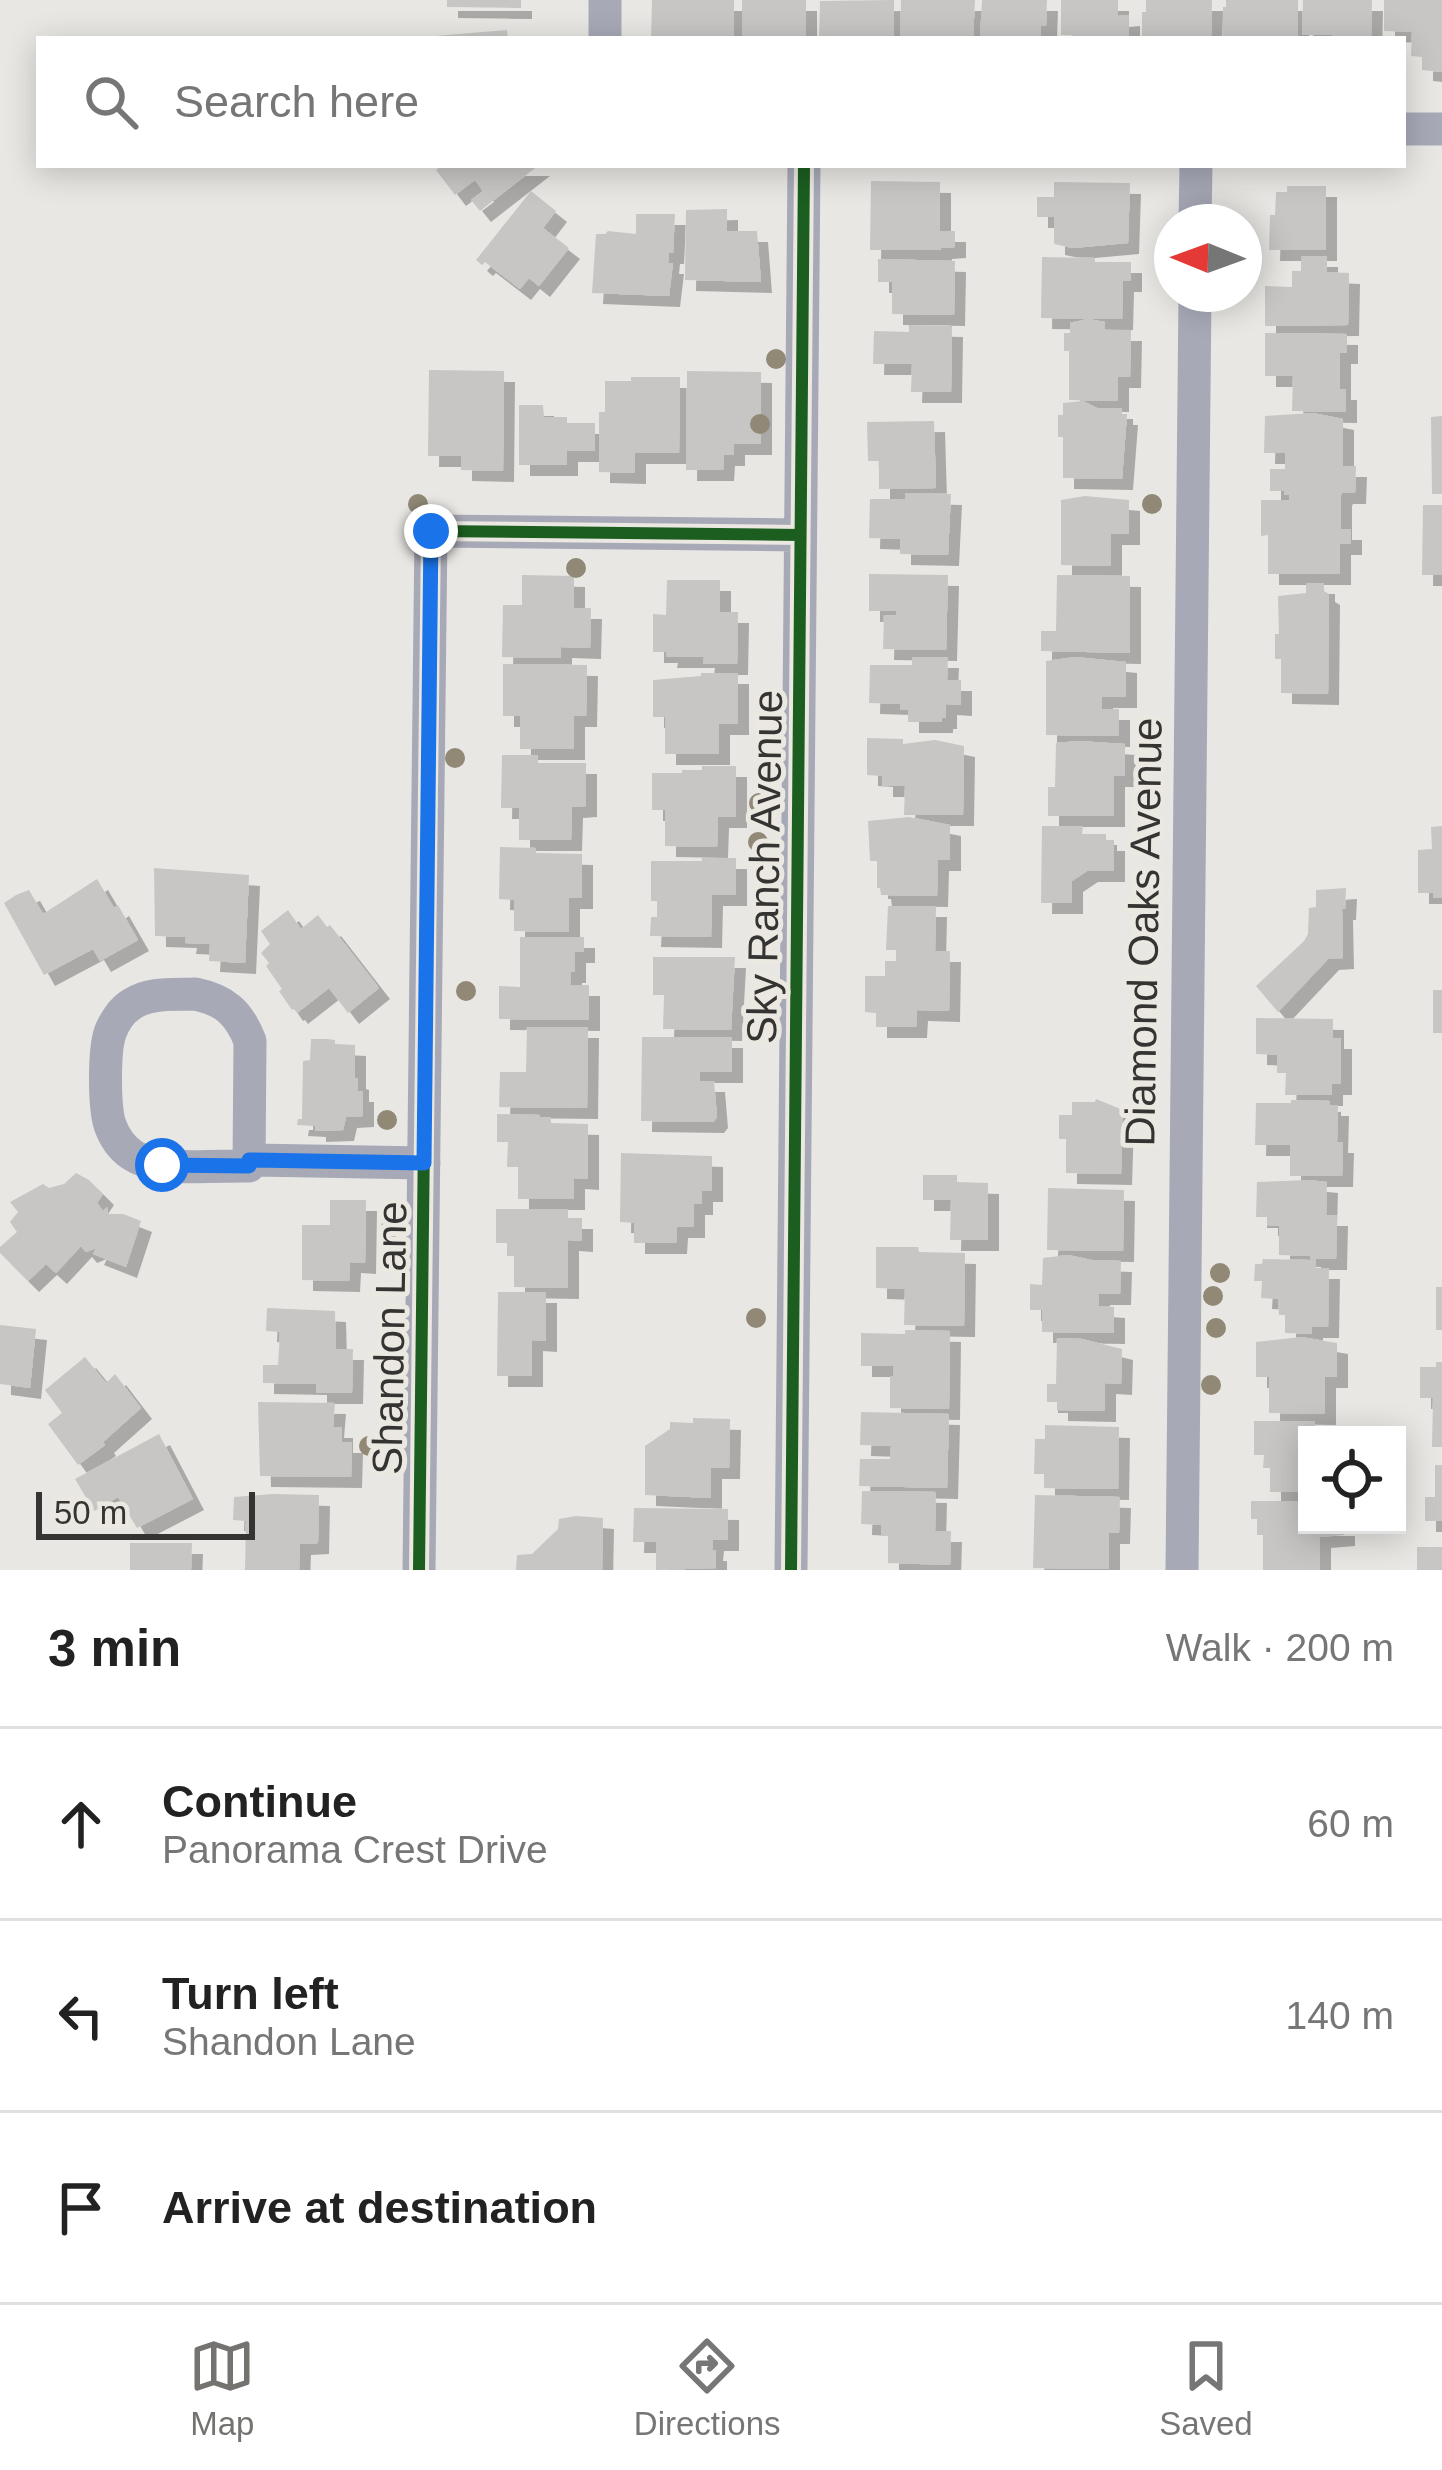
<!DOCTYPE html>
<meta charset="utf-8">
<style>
:root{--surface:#fff;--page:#f6f6f6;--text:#222;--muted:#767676;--line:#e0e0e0;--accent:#747370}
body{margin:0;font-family:Helvetica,sans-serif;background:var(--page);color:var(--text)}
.controls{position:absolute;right:36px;bottom:36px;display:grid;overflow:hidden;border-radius:0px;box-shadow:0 6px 30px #0003}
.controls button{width:108px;height:108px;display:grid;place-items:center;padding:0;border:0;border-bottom:3px solid var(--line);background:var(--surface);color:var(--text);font:60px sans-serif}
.compass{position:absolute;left:1154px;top:204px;width:108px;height:108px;border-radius:50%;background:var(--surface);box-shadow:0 6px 30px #0003;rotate:271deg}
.scale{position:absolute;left:36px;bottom:30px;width:219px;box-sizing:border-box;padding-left:12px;border:6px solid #353432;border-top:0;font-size:33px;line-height:42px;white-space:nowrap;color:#353432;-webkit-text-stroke:9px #ebe8e2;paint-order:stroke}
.stop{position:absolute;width:36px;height:36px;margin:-27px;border:9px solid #1a73e8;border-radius:50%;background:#fff}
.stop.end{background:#1a73e8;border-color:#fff;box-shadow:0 3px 12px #0008}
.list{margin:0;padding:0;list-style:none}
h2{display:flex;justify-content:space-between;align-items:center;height:156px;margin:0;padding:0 48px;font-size:51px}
h2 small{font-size:39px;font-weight:400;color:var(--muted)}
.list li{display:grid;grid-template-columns:78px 1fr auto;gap:36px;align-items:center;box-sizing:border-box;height:192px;padding:0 48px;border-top:3px solid var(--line)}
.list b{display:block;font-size:45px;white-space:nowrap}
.list p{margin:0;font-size:39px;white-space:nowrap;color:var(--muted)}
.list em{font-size:39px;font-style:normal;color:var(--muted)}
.icon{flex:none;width:66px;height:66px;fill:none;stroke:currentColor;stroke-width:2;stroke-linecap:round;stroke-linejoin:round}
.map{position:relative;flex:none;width:1442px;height:1570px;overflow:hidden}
.search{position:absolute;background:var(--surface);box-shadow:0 6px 30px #0003;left:36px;right:36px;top:36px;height:132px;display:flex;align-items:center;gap:30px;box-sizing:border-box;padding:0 42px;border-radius:0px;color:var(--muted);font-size:45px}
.sheet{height:732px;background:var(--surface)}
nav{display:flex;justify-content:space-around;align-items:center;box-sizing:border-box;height:168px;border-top:3px solid var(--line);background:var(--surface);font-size:33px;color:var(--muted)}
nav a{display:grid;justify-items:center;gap:6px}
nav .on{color:var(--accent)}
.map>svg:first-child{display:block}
</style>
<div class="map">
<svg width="1442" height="1570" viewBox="0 0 1442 1570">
<defs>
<filter id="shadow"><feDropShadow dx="11" dy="11" stdDeviation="0" flood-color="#0004"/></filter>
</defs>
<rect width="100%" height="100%" fill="#e9e7e4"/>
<path fill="#c7c6c4" filter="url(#shadow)" d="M447 0H521V8L447 7Z
M652 0H734V39H651Z
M742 0H806V39H742Z
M894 0V39H819L820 1Z
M901 0H975L973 39 900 37Z
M982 0H1047L1046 26 1041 25V39H980Z
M1061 0H1118V16L1129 15V39H1089L1090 36 1061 35Z
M1146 0H1212L1211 39H1142V12H1146Z
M1226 0H1298V39H1223V7H1226Z
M1303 0H1372L1371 39H1332V35H1302Z
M1384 0H1442V72L1422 70V57L1411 56 1412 32 1384 31Z
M507 30 508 39H435V36Z
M443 165H539L480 211 471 200 483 191 475 180 455 195 436 170Z
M871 181 940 182V231H955V247L941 248V250H870Z
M1054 182 1130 183 1128 243 1073 248 1054 244V217H1037V197H1054Z
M1287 186H1326V250H1269L1270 215H1275L1276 192H1287Z
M531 191 556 211 543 228 569 248 539 286 529 278 520 289 485 262 482 265 476 260Z
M727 209V231H757L761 282 685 280 686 210Z
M636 214H675L673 253H669L668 263H673L669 296 592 293 596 234H605L608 231 636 234Z
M1301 256H1327V272L1349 273 1348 325 1265 326V286L1292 287V271H1301Z
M1042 257 1095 258V262H1131V281H1123L1122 319 1041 318Z
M878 259 955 261 954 315 892 314V282H878Z
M1088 319 1105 322 1104 330H1131L1130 377H1118V401L1069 400V351H1064V333H1070V323Z
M909 325 952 326 951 392H911L912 364H873L874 331 909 332Z
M1265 333 1347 334V353H1340V389H1346V412L1292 411 1293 376H1265Z
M429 370 504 371 503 471 461 470V456H428Z
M687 371 761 372V444H734V455H724L723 470H686Z
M631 377H680L679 453H635V473L599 472V412H605V381H631Z
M1083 401 1097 408H1122V414H1127L1122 479 1063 478V437H1058V415H1063V403Z
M519 405H543L544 417H567V423H595V451H567V465H519Z
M1313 413 1343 419V466H1356L1355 493H1342L1341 495V529H1351V544H1340V574H1268V535L1261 536V500H1289V495H1284V491H1270V469H1285V453H1264L1265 416Z
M1442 416V494H1432L1431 417Z
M934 421 936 488 879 489V461H868L867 422Z
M905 493 951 494 948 555 900 554V539L869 538 870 499H905Z
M1085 496 1129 500V534H1111V566L1061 565V500Z
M1423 505H1442V575H1422Z
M869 574 948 575 946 650 883 649 884 615H896V611H869Z
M522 575 574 576V608H591L590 648 561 647V658L502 657 503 605H522Z
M1057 575 1130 576V653L1041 651V631H1056Z
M667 580H720V612H738L737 664H703L704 657H666L667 652H653V614L666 615Z
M1306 583H1324V591L1329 594 1328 694 1281 693V659H1275V634H1279L1278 596 1306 593Z
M912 657H948L947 680H961V705L946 704V718H942V722H908V710H900V704L869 703 870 665H912Z
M1075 657 1126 662V697H1102V709H1119V736L1046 735V661Z
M503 664 587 665 586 716H574V749H520V716H503Z
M701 673H738V724H719V754H665V717H653V680L701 676Z
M867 738 903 739V744L935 740 964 746 963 815H904L905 786H882V776L867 775Z
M1078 741 1125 744V776H1114V816H1048V787H1055L1056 743Z
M502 755H538V763H586V806L572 807 571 840H519V808H501Z
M702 766H736V817H718L717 847 665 846V810H652V773H682V770H702Z
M909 817 950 825V860H938L937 896 881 895 880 888H877V861H870L868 821Z
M1042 826H1083L1082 834H1106V840H1114V871H1087L1072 881V903H1041Z
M1442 826V898H1433L1434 893H1418V850L1432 849 1431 827Z
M500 847 536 848V853L582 854V898H569V932L514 931V900L499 899Z
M702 858H736V895H712L711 937 650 936 651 917H657V901H651V861H702Z
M154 868 249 875 245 963 209 961 210 944 185 943 186 937 155 936Z
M97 879 114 908 118 905 138 940 100 961 93 949 44 975 4 903 16 895 29 890 43 914Z
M1346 888 1345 909H1342L1343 958 1328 959 1278 1012 1256 986 1304 941 1308 934 1309 908 1316 907V890Z
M888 906H936L935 951H950L949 1011 917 1010 916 1027H876V1013L865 1012V976H885V961H896V950H886Z
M288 910 301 929 318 915 327 927 330 925 379 988 348 1013 329 988 297 1013 294 1009 292 1010 279 991 282 989 266 966 269 963 261 953 270 944 261 931Z
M520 937H584V952H575V972H571L570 985H589V1020L499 1019V986L520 987Z
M653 957H735L731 1030 663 1029 664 995H653Z
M1433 990H1442V1033H1433Z
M1256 1018 1333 1019V1038H1341V1084H1332V1095H1285L1286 1073H1277V1055L1256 1054Z
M527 1027H588L587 1108 499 1107 500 1072H526Z
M642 1037H732V1072H700V1081H714L717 1117 713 1122 641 1121Z
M311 1039H327L335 1040V1044L355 1045V1078L358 1079V1091H363V1116L346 1117 343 1130 315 1131V1126L297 1125 298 1119H302L303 1061 310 1060Z
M1096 1099 1123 1110 1121 1174 1066 1173V1139H1059V1115H1072V1102H1095Z
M1291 1100 1330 1101V1105H1338L1337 1142H1343L1342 1176H1290V1145H1255L1256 1103H1291Z
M497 1114 540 1115V1117H551V1123L588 1124V1179L574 1178V1199H518V1167H507L508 1142H497Z
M621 1153 712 1156V1191H702V1204H694V1227H677L676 1243H634V1223L620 1222Z
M76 1173 89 1180 103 1194 97 1203 103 1211 107 1207 108 1214H123L141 1221 126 1267 93 1254 96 1248 86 1252 81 1246 56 1273 46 1264 28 1281 0 1253V1247L17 1232 10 1222 18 1212 10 1202 43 1184 49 1188 64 1184Z
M923 1175H957V1182L988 1183V1240H950L951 1200H923Z
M1307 1180 1327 1182 1326 1215H1337L1336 1259H1316V1268H1329L1328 1327H1312V1334L1285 1333V1315H1279L1278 1299 1261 1298 1262 1281H1254L1255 1264H1262L1263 1259 1310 1260V1256L1279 1255V1226L1267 1225V1217H1256L1257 1182Z
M1048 1188 1124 1190 1123 1251 1047 1250Z
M330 1200H366L365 1263 350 1262 349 1281 302 1280V1225H330Z
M496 1209H568V1218H582V1241L568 1240V1288L514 1287V1256H507V1243H496Z
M876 1247H918L919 1252 965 1253 964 1326 904 1325 905 1289 876 1288Z
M1068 1255 1092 1260 1121 1261 1120 1294H1099V1306L1114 1307V1333L1042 1332V1310H1030V1284L1042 1285 1043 1258Z
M1436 1287H1442V1330H1436Z
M498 1292H546V1341L532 1340V1376H497Z
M267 1308 335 1311 336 1349H353L352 1393H316V1384L263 1383V1365H278L280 1332 266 1331Z
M0 1325 36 1329 30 1388 0 1384Z
M905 1330 950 1331 949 1409 890 1408V1376H894L893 1366H861V1333L905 1334Z
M1301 1337 1337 1343V1377H1325V1414L1269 1413V1377H1256V1342Z
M1057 1338 1082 1339 1122 1349 1121 1384 1105 1383V1411L1057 1410V1402H1047V1384H1056Z
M85 1357 106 1383 115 1374 141 1408 103 1442 105 1445 78 1465 48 1424 62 1413 45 1390Z
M1436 1362H1442V1447H1432L1433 1398H1420V1367H1436Z
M258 1402 335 1403 333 1427H342V1442H352L351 1477 260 1476Z
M861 1412 949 1414 947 1488 859 1486 860 1459H890L891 1446 860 1445Z
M693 1418 730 1419 729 1468H711V1498L645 1495V1446L670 1429V1422L693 1423Z
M1254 1421H1315V1429H1334V1435H1307V1492H1270V1468H1263L1264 1455H1254Z
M1045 1425 1119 1427 1118 1489 1044 1488V1474H1034L1035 1439H1045Z
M159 1434 193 1499 137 1528 118 1497 94 1511 75 1479Z
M1435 1465H1442V1521H1425V1497H1435Z
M862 1491 936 1492 935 1531H951L950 1565 888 1563V1536H881V1525L861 1524Z
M273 1494 319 1495 318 1543 300 1544 299 1570H245L246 1521 233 1520 234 1497Z
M1035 1495 1120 1497 1119 1533H1109V1569L1033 1568Z
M1251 1501H1307V1525H1344V1535L1320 1537V1570H1263V1535H1257V1519H1251Z
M634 1508 728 1509V1540H713L712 1550H716V1568L656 1570V1542H633Z
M576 1516 603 1518 602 1570H516L517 1555 532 1554 558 1529 559 1519Z
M130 1543H192L191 1570H130Z
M1417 1547H1442V1570H1417Z"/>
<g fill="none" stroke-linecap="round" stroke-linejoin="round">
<path stroke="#a7a9b7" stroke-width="33" d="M605 39V0
M1403 129H1442
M1195 222 1196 165
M195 994C225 1000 239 1013 250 1041L249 1166C218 1165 157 1173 131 1154 121 1147 114 1136 110 1125 104 1107 104 1051 110 1033 114 1022 122 1010 132 1004 150 992 174 995 195 994Z
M249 1160 424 1163
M419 1570 431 531 800 535
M791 1570 804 165
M1182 1570 1195 294"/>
<g stroke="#ebe8e2" stroke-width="20">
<path id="cycleway" d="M419 1570 431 531 800 535
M791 1570 804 165"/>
</g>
<use href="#cycleway" stroke="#1b5e20" stroke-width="12"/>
</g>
<g fill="#918976">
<circle cx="776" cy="359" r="10"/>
<circle cx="760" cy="424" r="10"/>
<circle cx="418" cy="504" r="10"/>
<circle cx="1152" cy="504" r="10"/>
<circle cx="576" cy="568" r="10"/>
<circle cx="455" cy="758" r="10"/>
<circle cx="759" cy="803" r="10"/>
<circle cx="758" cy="842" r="10"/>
<circle cx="466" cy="991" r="10"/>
<circle cx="387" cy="1120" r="10"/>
<circle cx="391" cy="1228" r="10"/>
<circle cx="1220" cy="1273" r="10"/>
<circle cx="1213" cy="1296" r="10"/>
<circle cx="756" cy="1318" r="10"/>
<circle cx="1216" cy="1328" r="10"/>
<circle cx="1211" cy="1385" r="10"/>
<circle cx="369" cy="1446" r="10"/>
</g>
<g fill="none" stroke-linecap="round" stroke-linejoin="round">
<path stroke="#1a73e8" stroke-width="15" d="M162 1165 249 1166V1160L424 1163 431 531"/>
</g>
<g text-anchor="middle" stroke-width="10" stroke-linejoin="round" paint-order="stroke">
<g font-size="42" fill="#353432" stroke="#ebe8e2">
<text transform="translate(764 867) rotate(-89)" y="15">Sky Ranch Avenue</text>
<text transform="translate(1143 932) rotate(-89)" y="15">Diamond Oaks Avenue</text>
<text transform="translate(389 1338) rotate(-89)" y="15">Shandon Lane</text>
</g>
</g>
</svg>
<div class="controls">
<button><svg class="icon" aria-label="locate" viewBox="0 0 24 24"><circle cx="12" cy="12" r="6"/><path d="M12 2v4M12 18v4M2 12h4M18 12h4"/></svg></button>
</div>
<svg class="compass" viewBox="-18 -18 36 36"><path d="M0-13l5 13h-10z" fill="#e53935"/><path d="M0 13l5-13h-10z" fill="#767676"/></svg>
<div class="scale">50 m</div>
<div class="stop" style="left:162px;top:1165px"></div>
<div class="stop end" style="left:431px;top:531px"></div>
<div class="search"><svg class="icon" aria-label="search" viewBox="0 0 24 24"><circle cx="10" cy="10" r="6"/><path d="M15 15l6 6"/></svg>Search here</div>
</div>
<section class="sheet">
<h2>3 min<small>Walk · 200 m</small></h2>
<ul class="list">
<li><svg class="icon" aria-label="ahead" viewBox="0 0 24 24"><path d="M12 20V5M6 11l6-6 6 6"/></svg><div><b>Continue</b><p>Panorama Crest Drive</p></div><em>60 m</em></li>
<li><svg class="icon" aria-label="left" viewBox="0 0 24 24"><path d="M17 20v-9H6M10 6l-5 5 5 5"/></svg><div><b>Turn left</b><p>Shandon Lane</p></div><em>140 m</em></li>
<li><svg class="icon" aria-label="arrive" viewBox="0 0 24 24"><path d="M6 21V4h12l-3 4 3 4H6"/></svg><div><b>Arrive at destination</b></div></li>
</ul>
</section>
<nav>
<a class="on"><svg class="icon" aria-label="map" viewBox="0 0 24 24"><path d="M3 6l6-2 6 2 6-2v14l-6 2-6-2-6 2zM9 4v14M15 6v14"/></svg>Map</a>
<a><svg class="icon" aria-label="directions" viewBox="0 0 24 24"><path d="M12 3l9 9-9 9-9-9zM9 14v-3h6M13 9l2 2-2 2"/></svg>Directions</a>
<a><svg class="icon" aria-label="saved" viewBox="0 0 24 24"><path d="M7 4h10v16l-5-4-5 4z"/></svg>Saved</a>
</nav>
